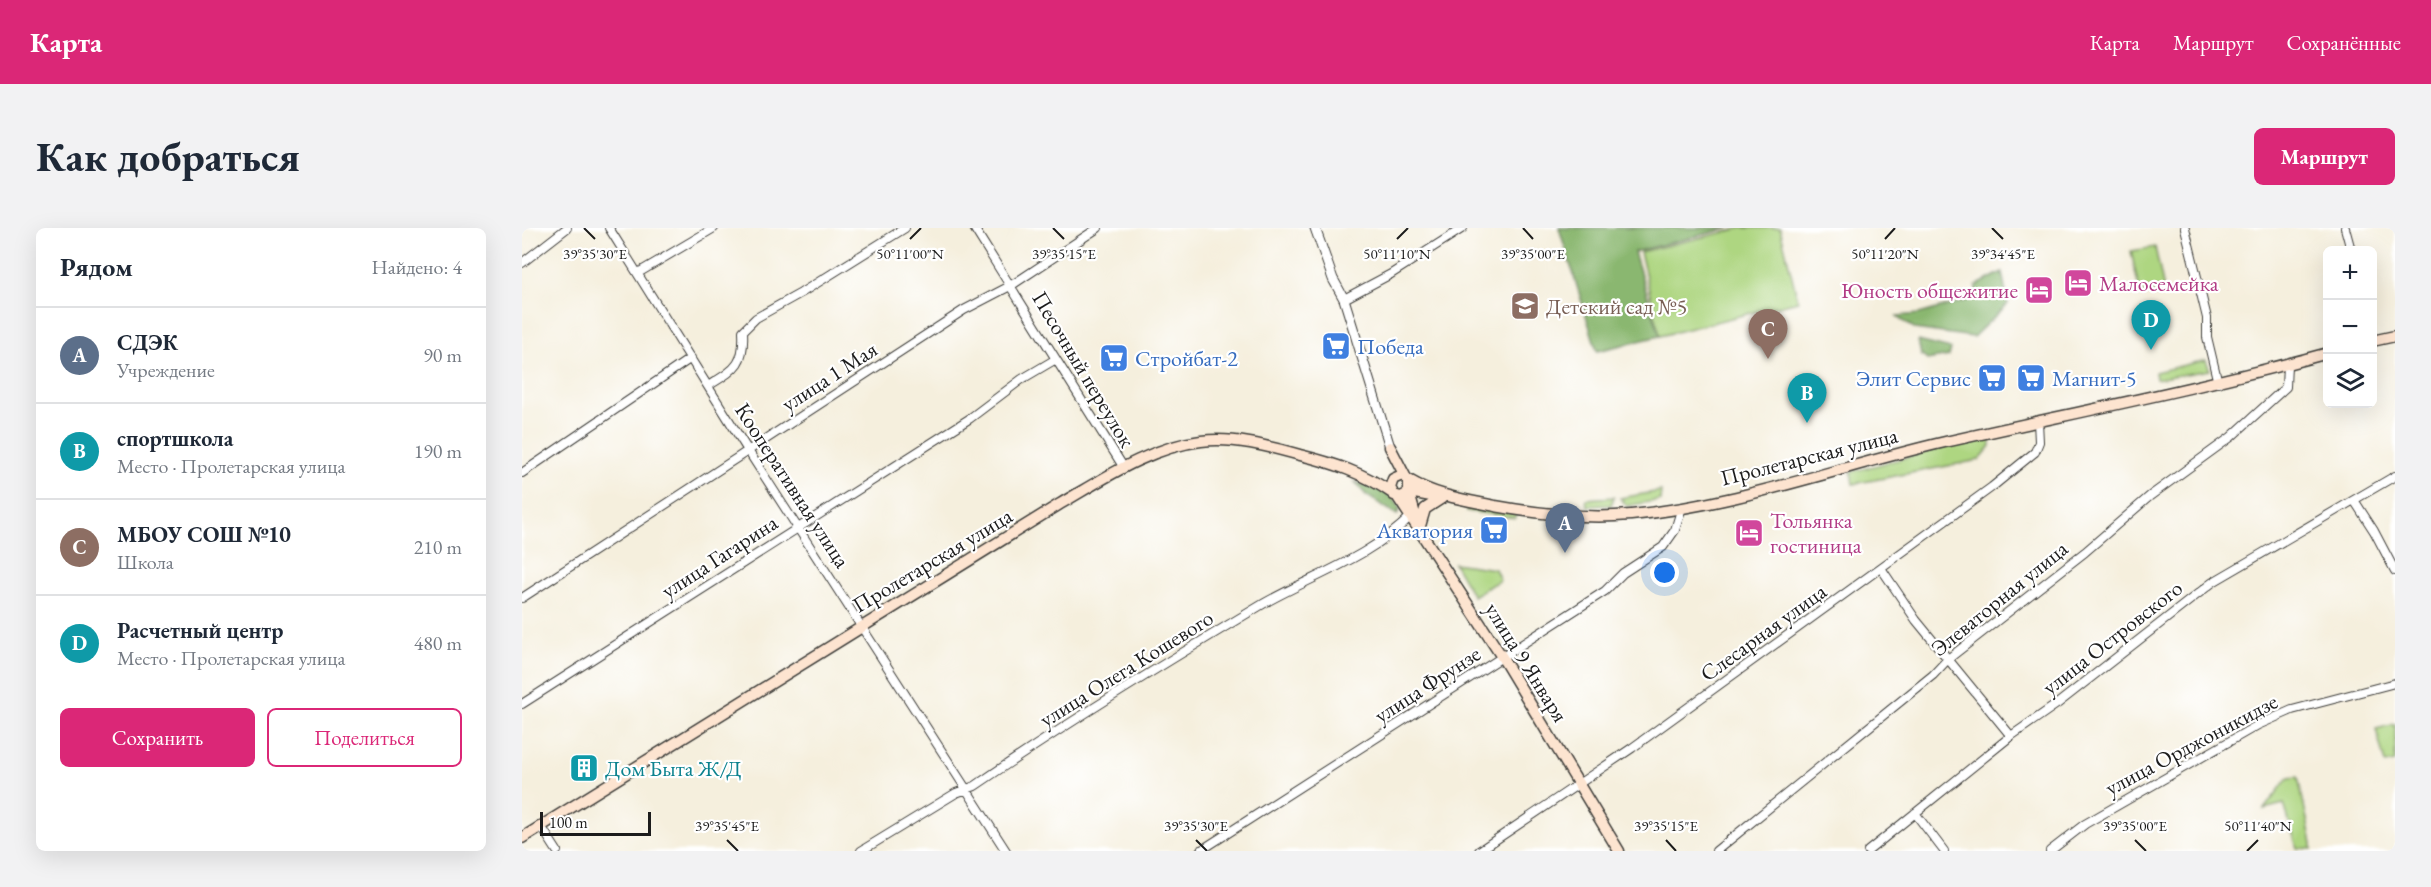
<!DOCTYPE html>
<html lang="ru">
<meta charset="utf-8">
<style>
:root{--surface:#fff;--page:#f2f2f3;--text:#1f2937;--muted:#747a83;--line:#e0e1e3;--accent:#db2777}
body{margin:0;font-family:"EB Garamond",serif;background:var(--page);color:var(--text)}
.controls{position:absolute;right:18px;top:18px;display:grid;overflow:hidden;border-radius:9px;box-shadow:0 6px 24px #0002}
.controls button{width:54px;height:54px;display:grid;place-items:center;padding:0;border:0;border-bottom:2px solid var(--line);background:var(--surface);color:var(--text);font:30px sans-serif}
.scale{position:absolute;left:18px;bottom:15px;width:111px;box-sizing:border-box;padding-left:6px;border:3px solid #1c1c1c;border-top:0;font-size:16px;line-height:21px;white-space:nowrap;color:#1c1c1c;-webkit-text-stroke:4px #fff;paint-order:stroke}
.you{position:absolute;left:1143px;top:345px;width:21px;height:21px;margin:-15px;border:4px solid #fff;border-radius:50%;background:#1a73e8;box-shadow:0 0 0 9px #1a73e833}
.badge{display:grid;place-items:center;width:39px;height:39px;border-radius:50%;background:var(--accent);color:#fff;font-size:20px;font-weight:700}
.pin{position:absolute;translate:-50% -50px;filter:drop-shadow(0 2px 3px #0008)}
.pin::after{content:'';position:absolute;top:32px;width:21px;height:18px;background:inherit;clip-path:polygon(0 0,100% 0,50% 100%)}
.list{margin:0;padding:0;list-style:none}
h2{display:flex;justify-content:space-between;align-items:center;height:78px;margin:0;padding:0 24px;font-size:26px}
h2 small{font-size:20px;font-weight:400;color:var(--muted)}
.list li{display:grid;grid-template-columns:39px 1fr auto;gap:18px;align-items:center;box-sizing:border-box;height:96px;padding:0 24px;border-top:2px solid var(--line)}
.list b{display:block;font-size:22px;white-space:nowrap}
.list p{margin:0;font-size:20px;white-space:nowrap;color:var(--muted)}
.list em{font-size:20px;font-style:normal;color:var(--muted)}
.actions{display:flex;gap:12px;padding:18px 24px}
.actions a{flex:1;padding:14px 0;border:2px solid var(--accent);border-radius:9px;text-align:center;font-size:21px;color:var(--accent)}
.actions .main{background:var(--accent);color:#fff}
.icon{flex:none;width:33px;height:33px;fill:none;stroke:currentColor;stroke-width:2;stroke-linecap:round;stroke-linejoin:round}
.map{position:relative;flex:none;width:1873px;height:623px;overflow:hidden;border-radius:9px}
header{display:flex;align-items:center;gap:36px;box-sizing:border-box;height:84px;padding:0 30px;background:var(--accent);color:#fff}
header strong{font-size:28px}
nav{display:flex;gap:33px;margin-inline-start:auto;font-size:21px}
.intro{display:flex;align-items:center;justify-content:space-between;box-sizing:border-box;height:144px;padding:0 36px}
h1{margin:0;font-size:42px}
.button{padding:15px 27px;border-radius:9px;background:var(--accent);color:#fff;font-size:21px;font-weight:700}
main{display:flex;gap:36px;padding:0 36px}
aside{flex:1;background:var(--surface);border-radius:9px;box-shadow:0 6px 24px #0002}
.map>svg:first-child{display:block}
</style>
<header>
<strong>Карта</strong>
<nav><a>Карта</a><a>Маршрут</a><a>Сохранённые</a></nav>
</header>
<div class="intro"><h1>Как добраться</h1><a class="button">Маршрут</a></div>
<main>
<aside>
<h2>Рядом<small>Найдено: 4</small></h2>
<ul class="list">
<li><span class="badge" style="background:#5c6f8a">A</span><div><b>СДЭК</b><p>Учреждение</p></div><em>90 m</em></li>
<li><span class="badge" style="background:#0f9aa8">B</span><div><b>спортшкола</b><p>Место · Пролетарская улица</p></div><em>190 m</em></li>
<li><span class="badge" style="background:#8d6e63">C</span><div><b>МБОУ СОШ №10</b><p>Школа</p></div><em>210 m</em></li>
<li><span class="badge" style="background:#0f9aa8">D</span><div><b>Расчетный центр</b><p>Место · Пролетарская улица</p></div><em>480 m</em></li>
</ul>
<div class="actions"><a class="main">Сохранить</a><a>Поделиться</a></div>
</aside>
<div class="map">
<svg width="1873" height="623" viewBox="0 0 1873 623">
<rect width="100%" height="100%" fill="#fff"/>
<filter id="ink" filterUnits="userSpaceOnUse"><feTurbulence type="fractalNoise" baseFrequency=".0167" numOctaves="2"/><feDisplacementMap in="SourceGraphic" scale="12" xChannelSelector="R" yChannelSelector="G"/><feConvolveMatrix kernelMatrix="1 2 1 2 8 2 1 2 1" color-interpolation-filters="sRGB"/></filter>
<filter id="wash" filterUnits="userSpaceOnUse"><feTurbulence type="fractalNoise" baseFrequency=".008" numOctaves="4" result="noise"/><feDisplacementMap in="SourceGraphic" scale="24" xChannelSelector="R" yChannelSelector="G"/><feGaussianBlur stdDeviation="1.35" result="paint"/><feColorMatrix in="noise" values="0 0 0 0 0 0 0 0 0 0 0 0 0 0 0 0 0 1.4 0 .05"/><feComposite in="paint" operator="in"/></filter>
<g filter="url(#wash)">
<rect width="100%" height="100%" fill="#f5efdd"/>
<path fill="#aed681" stroke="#65794e" stroke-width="1.5" d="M1220 0H1258L1276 73 1138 108 1118 24Z
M1633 19 1642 61 1618 66 1609 23Z
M1684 132 1688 142 1634 151 1633 144Z
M1468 207 1469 218 1457 232 1331 256 1329 244Z
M1139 263 1138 272 1105 278 1098 270Z
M1092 269 1089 277 1065 278 1064 271Z
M945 277 994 283 993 290 945 283Z
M932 335 973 341 978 352 951 368Z
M1873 496V534L1863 536 1854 501Z
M1776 549 1790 615V621L1775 620 1762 576 1742 581 1766 550Z"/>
<path fill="#8ab76f" stroke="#536a46" stroke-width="1.5" d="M1037 0H1207L1112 24 1138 108 1075 123Z
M1480 44 1486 76 1451 109 1392 101 1375 88 1397 86 1453 70 1454 58Z
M1396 113 1429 121 1427 128 1405 132 1399 127Z
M833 254C850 260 871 263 878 281L875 287 844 267Z"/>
</g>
<g filter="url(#ink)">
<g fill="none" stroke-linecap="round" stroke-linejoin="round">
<g stroke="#3d3c39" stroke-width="10">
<path id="minor" d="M87 0 225 221 484 623
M452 0 602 240
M1663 0 1685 90V109L1696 155
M1823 0 1829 22
M0 35 45 0
M116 45 192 0
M822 71 869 46 941 0
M186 158C213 141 223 137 221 103L234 90 279 65 383 0
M0 245 169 130
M1832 272 1852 303 1873 343
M1359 340 1394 392 1489 508
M0 370 442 82 490 57 576 0
M0 476 447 191 500 151 534 131
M1393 585 1422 623
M19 598 35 623
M339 623 434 565 453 558C546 494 644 434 741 376 790 348 849 329 889 288
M678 623 1083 363 1101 345 1141 319 1153 302 1160 279
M957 623 1110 520 1470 259 1513 224 1517 214 1516 193
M1194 623 1411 447 1426 431 1563 324 1628 268 1709 209 1764 159 1765 136
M1346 623 1489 508 1535 476 1691 354 1873 248
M1528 623 1563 596 1736 497 1770 482 1873 455"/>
</g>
<g stroke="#3d3c39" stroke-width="11">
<path id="tertiary" d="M793 0 811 51 822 71 868 219"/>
</g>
<g stroke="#3d3c39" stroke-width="13">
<path id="secondary" d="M1850 113 1873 108
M868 219 883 248
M887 252C914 268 944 272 973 278 1017 286 1065 291 1109 287 1216 277 1319 238 1423 214 1551 185 1679 160 1806 125
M887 264 920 270
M887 265 879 269 872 267 868 260 871 251 880 247 887 252V265L894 290
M875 268 980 429 1097 623
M898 298 903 281 920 270
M0 610 538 276C581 251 628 219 679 213 711 209 746 218 778 227 811 235 842 245 870 265"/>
</g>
<use href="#minor" stroke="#fff" stroke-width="8"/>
<use href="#tertiary" stroke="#fff" stroke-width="9"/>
<use href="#secondary" stroke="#fde4d0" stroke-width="10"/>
</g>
</g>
<path fill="none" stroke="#1c1c1c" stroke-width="2" d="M62 0 73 11M531 0 542 11M1001 0 1011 11M1470 0 1481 11M388 11 399 0M875 11 886 0M1363 11 1373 0M205 612 216 623M674 612 685 623M1144 612 1154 623M1613 612 1624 623M1725 623 1736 612"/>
<defs>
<g id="hotel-square" transform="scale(1.5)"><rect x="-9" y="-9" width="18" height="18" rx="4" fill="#d1479c" stroke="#fff"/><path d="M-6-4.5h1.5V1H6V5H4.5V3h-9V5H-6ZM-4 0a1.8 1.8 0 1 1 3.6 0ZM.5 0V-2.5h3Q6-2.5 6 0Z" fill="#fff"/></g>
<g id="school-square" transform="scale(1.5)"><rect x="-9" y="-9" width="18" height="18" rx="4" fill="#8d6e63" stroke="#fff"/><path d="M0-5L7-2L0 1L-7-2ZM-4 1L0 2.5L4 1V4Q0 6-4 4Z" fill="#fff"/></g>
<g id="supermarket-square" transform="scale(1.5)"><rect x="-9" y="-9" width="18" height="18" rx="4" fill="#3f7fe0" stroke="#fff"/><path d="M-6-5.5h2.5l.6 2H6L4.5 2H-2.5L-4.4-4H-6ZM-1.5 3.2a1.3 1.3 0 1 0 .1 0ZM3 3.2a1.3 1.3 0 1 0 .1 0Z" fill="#fff"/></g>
<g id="building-square" transform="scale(1.5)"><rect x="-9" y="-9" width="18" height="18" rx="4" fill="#0f9aa8" stroke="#fff"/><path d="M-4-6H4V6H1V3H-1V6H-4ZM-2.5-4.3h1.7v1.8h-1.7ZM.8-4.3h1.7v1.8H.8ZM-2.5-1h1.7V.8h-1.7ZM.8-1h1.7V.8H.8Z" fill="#fff"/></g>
</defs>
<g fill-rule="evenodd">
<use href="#hotel-square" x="1556" y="55"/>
<use href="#hotel-square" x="1517" y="62"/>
<use href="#school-square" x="1003" y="78"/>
<use href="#supermarket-square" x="814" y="118"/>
<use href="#supermarket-square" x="592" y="130"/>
<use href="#supermarket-square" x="1470" y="150"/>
<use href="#supermarket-square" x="1509" y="150"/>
<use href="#supermarket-square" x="972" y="302"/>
<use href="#hotel-square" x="1227" y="305"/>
<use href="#building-square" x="62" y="540"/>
</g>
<g text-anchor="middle" stroke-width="4.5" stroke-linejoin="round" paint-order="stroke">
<g font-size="22" fill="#b23c85" stroke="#fff" text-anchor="start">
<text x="1577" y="63">Малосемейка</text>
<text x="1496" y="70" text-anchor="end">Юность общежитие</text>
<text x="1248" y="300">Тольянка<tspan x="1248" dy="25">гостиница</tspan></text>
</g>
<g font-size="22" fill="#785e54" stroke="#fff" text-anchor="start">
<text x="1024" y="86">Детский сад №5</text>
</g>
<g font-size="22" fill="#366cbe" stroke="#fff" text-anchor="start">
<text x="835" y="126">Победа</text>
<text x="613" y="138">Стройбат-2</text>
<text x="1449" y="158" text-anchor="end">Элит Сервис</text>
<text x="1530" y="158">Магнит-5</text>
<text x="951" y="310" text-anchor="end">Акватория</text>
</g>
<g font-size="22" fill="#1c1c1c" stroke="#fff">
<text transform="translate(562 141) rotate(59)" y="8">Песочный переулок</text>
<text transform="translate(307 148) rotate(-33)" y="8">улица 1 Мая</text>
<text transform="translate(1287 228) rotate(-14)" y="8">Пролетарская улица</text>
<text transform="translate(271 257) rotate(57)" y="8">Кооперативная улица</text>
<text transform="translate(197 328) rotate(-33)" y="8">улица Гагарина</text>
<text transform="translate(410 332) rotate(-31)" y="8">Пролетарская улица</text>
<text transform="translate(1477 370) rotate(-39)" y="8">Элеваторная улица</text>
<text transform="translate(1241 404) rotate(-36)" y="8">Слесарная улица</text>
<text transform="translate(1590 409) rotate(-38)" y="8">улица Островского</text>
<text transform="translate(1005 434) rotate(58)" y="8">улица 9 Января</text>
<text transform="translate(604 440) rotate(-32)" y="8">улица Олега Кошевого</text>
<text transform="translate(905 456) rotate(-33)" y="8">улица Фрунзе</text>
<text transform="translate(1669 516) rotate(-28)" y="8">улица Орджоникидзе</text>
</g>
<g font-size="22" fill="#0d838f" stroke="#fff" text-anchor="start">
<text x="83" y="548">Дом Быта Ж/Д</text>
</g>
</g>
<g font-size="15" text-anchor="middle" fill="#1c1c1c" stroke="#fff" stroke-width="4.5" stroke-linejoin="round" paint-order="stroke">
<text x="73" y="31">39°35'30"E</text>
<text x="388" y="31">50°11'00"N</text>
<text x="542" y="31">39°35'15"E</text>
<text x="875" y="31">50°11'10"N</text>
<text x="1011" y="31">39°35'00"E</text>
<text x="1363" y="31">50°11'20"N</text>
<text x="1481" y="31">39°34'45"E</text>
<text x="205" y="603">39°35'45"E</text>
<text x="674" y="603">39°35'30"E</text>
<text x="1144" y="603">39°35'15"E</text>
<text x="1613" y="603">39°35'00"E</text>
<text x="1736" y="603">50°11'40"N</text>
</g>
</svg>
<div class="controls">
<button>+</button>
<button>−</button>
<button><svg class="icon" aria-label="layers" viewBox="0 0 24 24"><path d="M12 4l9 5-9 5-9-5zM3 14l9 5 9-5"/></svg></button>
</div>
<div class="scale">100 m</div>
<div class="you"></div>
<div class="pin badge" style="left:1043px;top:325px;background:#5c6f8a">A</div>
<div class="pin badge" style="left:1285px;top:195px;background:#0f9aa8">B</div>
<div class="pin badge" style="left:1246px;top:131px;background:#8d6e63">C</div>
<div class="pin badge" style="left:1629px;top:122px;background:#0f9aa8">D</div>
</div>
</main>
